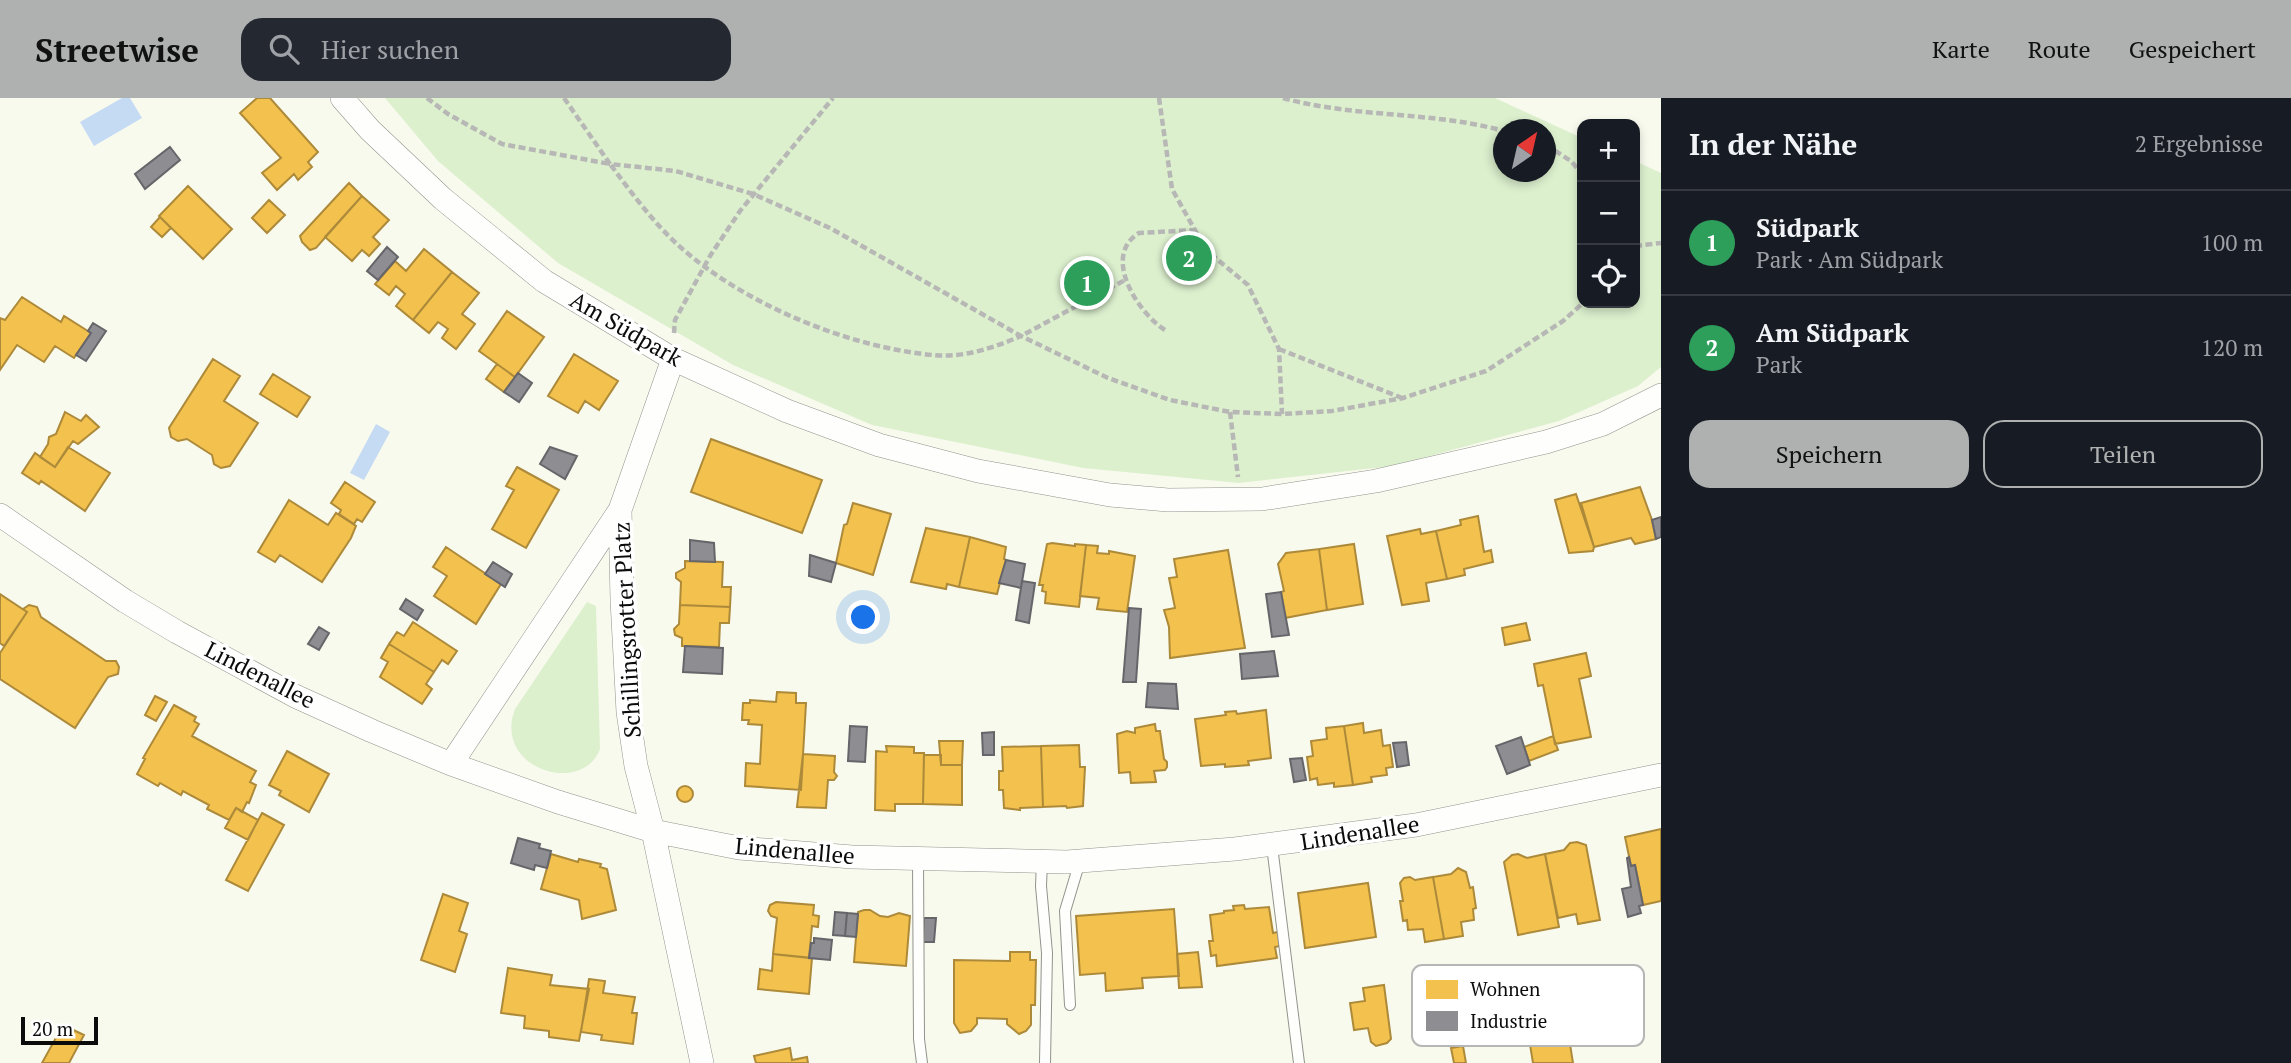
<!DOCTYPE html>
<html lang="de">
<meta charset="utf-8">
<style>
:root{--surface:#171b24;--page:#242831;--text:#f1f3f6;--muted:#9ea1a6;--line:#363941;--accent:#afb0b0}
body{margin:0;font-family:"PT Serif",serif;background:var(--page);color:var(--text)}
.controls{position:absolute;right:21px;top:21px;display:grid;overflow:hidden;border-radius:14px;box-shadow:0 4px 10px #0003}
.controls button{width:63px;height:63px;display:grid;place-items:center;padding:0;border:0;border-bottom:2px solid var(--line);background:var(--surface);color:var(--text);font:35px sans-serif}
.compass{position:absolute;left:1493px;top:21px;width:63px;height:63px;border-radius:50%;background:var(--surface);box-shadow:0 4px 10px #0003;rotate:34deg}
.scale{position:absolute;left:21px;bottom:18px;width:77px;box-sizing:border-box;padding-left:7px;border:4px solid #0b0b0b;border-top:0;font-size:19px;line-height:24px;white-space:nowrap;color:#0b0b0b;-webkit-text-stroke:5px #fff;paint-order:stroke}
.you{position:absolute;left:864px;top:520px;width:24px;height:24px;margin:-18px;border:5px solid #fff;border-radius:50%;background:#1a73e8;box-shadow:0 0 0 10px #1a73e833}
.badge{display:grid;place-items:center;width:46px;height:46px;border-radius:50%;background:var(--accent);color:#fff;font-size:23px;font-weight:700}
.pin{position:absolute;translate:-50% -50%;border:4px solid #fff;box-shadow:0 2px 7px #0006}
.list{margin:0;padding:0;list-style:none}
h2{display:flex;justify-content:space-between;align-items:center;height:91px;margin:0;padding:0 28px;font-size:30px}
h2 small{font-size:23px;font-weight:400;color:var(--muted)}
.list li{display:grid;grid-template-columns:46px 1fr auto;gap:21px;align-items:center;box-sizing:border-box;height:105px;padding:0 28px;border-top:2px solid var(--line)}
.list b{display:block;font-size:26px;white-space:nowrap}
.list p{margin:0;font-size:23px;white-space:nowrap;color:var(--muted)}
.list em{font-size:23px;font-style:normal;color:var(--muted)}
.actions{display:flex;gap:14px;padding:21px 28px}
.actions a{flex:1;padding:16px 0;border:2px solid var(--accent);border-radius:21px;text-align:center;font-size:24px;color:var(--accent)}
.actions .main{background:var(--accent);color:#111}
.icon{flex:none;width:38px;height:38px;fill:none;stroke:currentColor;stroke-width:2;stroke-linecap:round;stroke-linejoin:round}
.map{position:relative;flex:none;width:1661px;height:965px;overflow:hidden}
header{display:flex;align-items:center;gap:42px;box-sizing:border-box;height:98px;padding:0 35px;background:var(--accent);color:#111}
header strong{font-size:33px}
nav{display:flex;gap:38px;margin-inline-start:auto;font-size:24px}
.search{width:490px;height:63px;background:var(--page);display:flex;align-items:center;gap:18px;box-sizing:border-box;padding:0 24px;border-radius:21px;color:var(--muted);font-size:26px}
main{display:flex}
aside{flex:1;background:var(--surface)}
.map>svg:first-child{display:block}
</style>
<header>
<strong>Streetwise</strong>
<div class="search"><svg class="icon" aria-label="search" viewBox="0 0 24 24"><circle cx="10" cy="10" r="6"/><path d="M15 15l6 6"/></svg>Hier suchen</div>
<nav><a>Karte</a><a>Route</a><a>Gespeichert</a></nav>
</header>
<main>
<div class="map">
<svg width="1661" height="965" viewBox="0 0 1661 965">
<rect width="100%" height="100%" fill="#f9faee"/>
<path fill="#dcf0ce" fill-rule="evenodd" d="M385 0H1495L1582 40V205H1635V63L1661 75V269L1638 288 1559 323 1393 368 1239 385 1083 370 872 327 733 267 558 165 438 63ZM1504 32H1546V74H1504Z
M587 504 596 508 600 651C582 699 492 670 515 611Z"/>
<path fill="#c5daf3" d="M122 0H130L142 20 94 48 80 24Z
M376 326 390 334 364 382 350 375Z"/>
<path fill="#f2c14e" stroke="#ad8a3a" stroke-width="2" d="M257 0H270L318 54 308 64 312 69 298 82 294 76 277 92 262 75 281 60 240 15Z
M349 85 362 98 316 150 310 152 302 144 300 138Z
M188 88 232 131 203 161 159 118Z
M362 98 389 122 373 139 380 146 369 158 362 152 352 163 325 139Z
M269 102 285 117 267 135 252 120Z
M160 119 171 130 162 139 151 129Z
M424 151 452 174 413 222 396 208 405 196 396 188 389 197 375 186 395 163 406 173Z
M452 174 479 195 462 216 475 226 456 251 442 240 448 231 438 224 429 235 413 222Z
M22 199 61 224 64 218 91 235 74 260 55 248 44 264 17 247 0 272V220L5 222Z
M507 213 544 239 515 279 479 253Z
M574 256 618 283 599 312 585 303 578 315 548 298Z
M213 261 240 278 224 303 258 325 230 368 221 370 214 366 212 357 187 341 178 343 171 339 169 330Z
M497 266 515 279 504 294 486 281Z
M273 276 310 299 297 319 260 296Z
M65 314 81 323 86 317 99 329 78 346 73 343 55 369 40 359 48 346 49 339 56 336Z
M711 341 822 382 802 435 691 394Z
M68 349 110 375 85 413 41 383 39 386 22 375 35 355 55 369Z
M517 369 559 392 526 450 492 431 514 392 506 388Z
M345 384 375 404 362 424 357 421 354 426 339 416 341 412 331 405Z
M1640 389 1652 422 1656 441 1635 446 1631 440 1594 449 1581 405Z
M1576 396 1594 449 1593 453 1569 455 1555 402Z
M289 402 328 427 336 415 356 428 351 440 322 484 280 457 275 464 258 454Z
M853 405 891 416 873 477 836 465 844 427 847 426Z
M1478 418 1484 454 1491 452 1493 464 1464 471 1465 477 1447 481 1436 433 1461 427 1460 422Z
M926 430 970 439 959 489 947 486 946 491 911 484Z
M1420 431 1421 436 1436 433 1447 481 1426 485 1429 503 1402 507 1387 438Z
M970 439 1006 449 1004 461 1006 462 997 496 959 489Z
M1052 445 1075 448V446L1086 447 1079 509 1045 505 1046 494 1042 493 1043 487H1039L1047 446Z
M1354 446 1363 506 1327 512 1319 451Z
M1086 447 1098 448 1097 455 1109 456V453L1135 458 1127 514 1097 511 1099 500 1080 498Z
M446 449 501 486 476 526 434 498 447 478 433 469Z
M1319 451 1327 512 1285 520 1281 494 1284 493 1278 466 1286 455Z
M1228 452 1245 550 1170 560 1169 529 1164 512 1175 510 1169 480 1177 479 1174 461Z
M685 463 723 464 722 489H731L730 509 680 507 681 484 676 480V475L685 470Z
M0 496 27 514 4 548 0 545Z
M29 507 37 509 41 519 106 563H116L119 569 118 576 108 579 75 630 0 581V555L27 514 23 511Z
M680 507 730 509 729 525H720L719 549 682 548V540L675 537 674 531 679 526Z
M413 524 457 553 448 566 442 562 434 574 389 546 397 534 404 538Z
M1526 525 1530 542 1505 547 1502 530Z
M389 546 434 574 426 586 432 591 422 606 380 579 388 564 381 560Z
M1586 555 1591 578 1579 581 1591 639 1555 646 1543 587 1538 588 1534 566Z
M777 594 796 595V605H806L801 692 745 688 746 665 760 666 762 627 748 626 749 622H742L743 605H750V602L776 604Z
M155 598 167 604 156 623 145 617Z
M174 607 196 619 194 623 199 626 192 638 256 673 250 684 256 687 249 705 247 704 242 714 236 710 229 722 207 711 209 707 183 693 181 697 160 685 158 688 137 676 145 661 143 660Z
M1266 612 1271 660 1248 663 1249 667 1225 669V666L1201 668 1195 621 1226 617 1225 614 1236 613 1237 616Z
M1363 625 1364 635 1381 632 1383 648 1390 647 1393 669 1386 670 1387 677 1371 679 1372 684 1353 687 1344 628Z
M1155 626 1156 633H1160L1164 661 1167 664V669L1165 672 1154 673 1156 684 1131 685 1130 674 1119 675 1117 636 1127 633 1135 635V630Z
M1344 628 1353 687 1334 689V685L1318 687 1317 680 1310 682 1307 659 1313 658 1311 643 1327 641 1326 630Z
M1553 638 1558 652 1529 663 1524 649Z
M939 643H963L962 667H941Z
M1079 647 1080 669H1085L1083 708 1067 710 1066 708 1043 709 1041 648Z
M886 648 914 649V655H924L923 706H895V713L875 712 876 653 887 654Z
M1041 648 1043 709 1020 710V712L1004 710 1003 692H999V673H1003L1002 649Z
M287 653 329 676 309 714 279 697 281 693 269 687Z
M803 656 835 658 834 674 837 678 834 682H828L826 710 797 709Z
M924 657H941V667H962V707L923 706Z
M677 696a8 8 0 1 1 16 0a8 8 0 1 1-16 0Z
M236 710 258 722 248 742 225 730Z
M262 715 284 727 248 793 226 782Z
M1661 731V803L1643 807 1635 767 1631 768 1625 739Z
M1577 744 1586 747 1600 822 1578 826 1576 816 1558 820 1545 756 1564 752 1570 745Z
M551 756 578 764 579 761 601 766 600 769 607 771 616 812 582 821 579 802 541 791Z
M1518 756 1527 760 1545 756 1559 829 1518 837 1504 764 1512 757Z
M1458 770 1466 774 1470 790 1473 789 1476 810 1473 811 1474 822 1461 824 1463 838 1444 841 1433 779 1451 776Z
M1410 779 1415 782 1433 779 1444 841 1425 844 1423 831 1408 832 1407 822 1403 823 1400 803H1403L1400 785 1404 780Z
M1368 785 1376 839 1305 850 1298 795Z
M443 796 468 805 459 833 467 836 455 874 421 862Z
M776 804 814 807 813 817 819 818 818 829 812 828 809 860 773 856 777 820 771 818 768 813 770 807Z
M1244 807 1245 811 1269 809 1273 835 1278 834 1280 848 1275 849 1277 860 1217 868 1216 857 1211 858 1209 843H1213L1210 817 1224 815V813L1234 812 1233 808Z
M1174 811 1179 878 1142 880 1143 890 1106 893 1105 875 1080 877 1076 818Z
M864 812H870L880 818 888 819 899 815 910 818 906 868 854 864 858 814Z
M1010 854H1030V862H1036L1035 907H1031V927L1026 933 1019 936 1007 926V921L977 920V926L971 933 960 935 954 925V862L1010 863Z
M1198 854 1202 889 1179 890 1177 856Z
M773 856 812 860 809 896 758 891 760 871 772 873Z
M508 870 552 877 550 887 589 891 579 943 549 939V933L524 930 525 918 501 915Z
M589 881 605 883 603 895 635 899 632 915H637L633 946 601 942 602 937 581 934Z
M1384 887 1391 941 1387 945 1376 948 1371 944 1368 930 1354 932 1350 905 1365 903 1363 890Z
M1566 921 1573 965H1533L1527 928Z
M63 927 84 937 69 965H42Z
M1463 948 1466 965H1454L1451 950Z
M790 950 792 962 807 959 808 965H756L754 958Z"/>
<path fill="#8d8d92" stroke="#66666a" stroke-width="2" d="M170 49 180 62 145 91 135 76Z
M387 149 398 159 378 182 367 173Z
M93 225 106 233 86 263 76 257 91 235 88 233Z
M518 275 532 285 519 304 504 294Z
M550 349 577 358 565 381 540 366Z
M1661 419V439L1656 441 1652 422Z
M690 442 714 445 715 464 690 463Z
M810 457 836 465 831 484 809 478Z
M1006 462 1025 466 1021 490 999 485Z
M493 464 512 476 505 489 485 476Z
M1022 483 1035 485 1029 525 1016 522Z
M1281 494 1289 537 1272 539 1266 496Z
M406 501 423 512 417 522 400 511Z
M1129 510 1141 511 1136 584H1123Z
M319 529 329 535 319 552 308 546Z
M685 548 723 550 722 576 683 574Z
M1274 553 1278 578 1242 581 1240 556Z
M1148 585 1176 586 1178 611 1146 609Z
M850 628 867 629 865 664 848 663Z
M994 634V657H983L982 635Z
M1521 639 1530 667 1507 676 1496 648Z
M1406 644 1409 667 1397 669 1393 645Z
M1302 660 1306 682 1294 684 1290 661Z
M518 740 540 746 539 750 551 753 547 770 535 767 534 772 511 765Z
M1629 759 1631 768 1635 767 1643 807 1639 808 1641 815 1628 819 1622 791 1631 789 1627 760Z
M835 814 847 815 845 838 833 837Z
M847 815 858 816 856 839 845 838Z
M924 820H936L934 844H923Z
M814 840 832 842 830 862 809 860 811 845H814Z"/>
<g fill="none" stroke-linecap="round" stroke-linejoin="round">
<g stroke="#92938d" stroke-width="12">
<path id="service" d="M1272 748 1299 965
M918 761 919 941 922 965
M1042 763 1041 788 1047 855 1045 965
M1070 907 1065 813 1080 763"/>
</g>
<g stroke="#92938d" stroke-width="24">
<path id="minor" d="M342 0 370 32 443 101 544 183 673 261 787 313 879 347 978 373 1110 397 1168 402 1262 401 1376 383 1546 344 1603 326 1661 297
M673 261 620 412 622 502 628 614 636 668 653 733 702 965
M0 417 125 503 177 534 295 598 372 633 451 666 558 704 653 733 739 750 852 759 1067 764 1235 751 1416 727 1661 677
M451 666 620 412"/>
</g>
<path stroke="#b7b7b5" stroke-width="4.5" stroke-dasharray="7 3.5" stroke-linecap="butt" d="M427 0 448 16 502 46 610 66C631 94 652 123 678 147 742 205 846 249 933 257 964 260 993 250 1021 238L1108 280 1170 302 1230 314 1282 316 1332 313 1403 300 1486 273 1563 223 1583 205
M564 0 610 66 676 73 753 96 830 130 1021 238 1125 182
M1159 0 1172 91 1206 152 1248 187 1279 251 1282 316
M1283 0C1355 20 1432 13 1504 33
M1546 47 1571 63 1582 76
M1635 148 1661 145
M1165 232C1138 215 1101 158 1139 135L1194 132
M674 235 675 222 710 158 740 113 833 0
M1279 251 1402 300
M1230 314 1238 379"/>
<use href="#service" stroke="#fefefc" stroke-width="10"/>
<use href="#minor" stroke="#fefefc" stroke-width="23"/>
</g>
<g text-anchor="middle" stroke-width="7" stroke-linejoin="round" paint-order="stroke">
<g font-size="23" fill="#0b0b0b" stroke="#fff">
<text transform="translate(626 231) rotate(30)" y="8">Am Südpark</text>
<text transform="translate(627 532) rotate(-93)" y="8">Schillingsrotter Platz</text>
<text transform="translate(260 577) rotate(27)" y="8">Lindenallee</text>
<text transform="translate(1360 735) rotate(-9)" y="8">Lindenallee</text>
<text transform="translate(795 753) rotate(5)" y="8">Lindenallee</text>
</g>
</g>
<rect x="1412" y="867" width="232" height="81" rx="10" fill="#fff" stroke="#b6b6b6" stroke-width="2"/>
<rect x="1426" y="882" width="32" height="19" fill="#f2c14e"/>
<rect x="1426" y="913" width="32" height="20" fill="#8d8d92"/>
<g font-size="19" fill="#0b0b0b">
<text x="1470" y="898">Wohnen</text>
<text x="1470" y="930">Industrie</text>
</g>
</svg>
<div class="controls">
<button>+</button>
<button>−</button>
<button><svg class="icon" aria-label="locate" viewBox="0 0 24 24"><circle cx="12" cy="12" r="6"/><path d="M12 2v4M12 18v4M2 12h4M18 12h4"/></svg></button>
</div>
<svg class="compass" viewBox="-18 -18 36 36"><path d="M0-13l5 13h-10z" fill="#e53935"/><path d="M0 13l5-13h-10z" fill="#9ea1a6"/></svg>
<div class="scale">20 m</div>
<div class="you"></div>
<div class="pin badge" style="left:1087px;top:185px;background:#2e9e5b">1</div>
<div class="pin badge" style="left:1189px;top:160px;background:#2e9e5b">2</div>
</div>
<aside>
<h2>In der Nähe<small>2 Ergebnisse</small></h2>
<ul class="list">
<li><span class="badge" style="background:#2e9e5b">1</span><div><b>Südpark</b><p>Park · Am Südpark</p></div><em>100 m</em></li>
<li><span class="badge" style="background:#2e9e5b">2</span><div><b>Am Südpark</b><p>Park</p></div><em>120 m</em></li>
</ul>
<div class="actions"><a class="main">Speichern</a><a>Teilen</a></div>
</aside>
</main>
